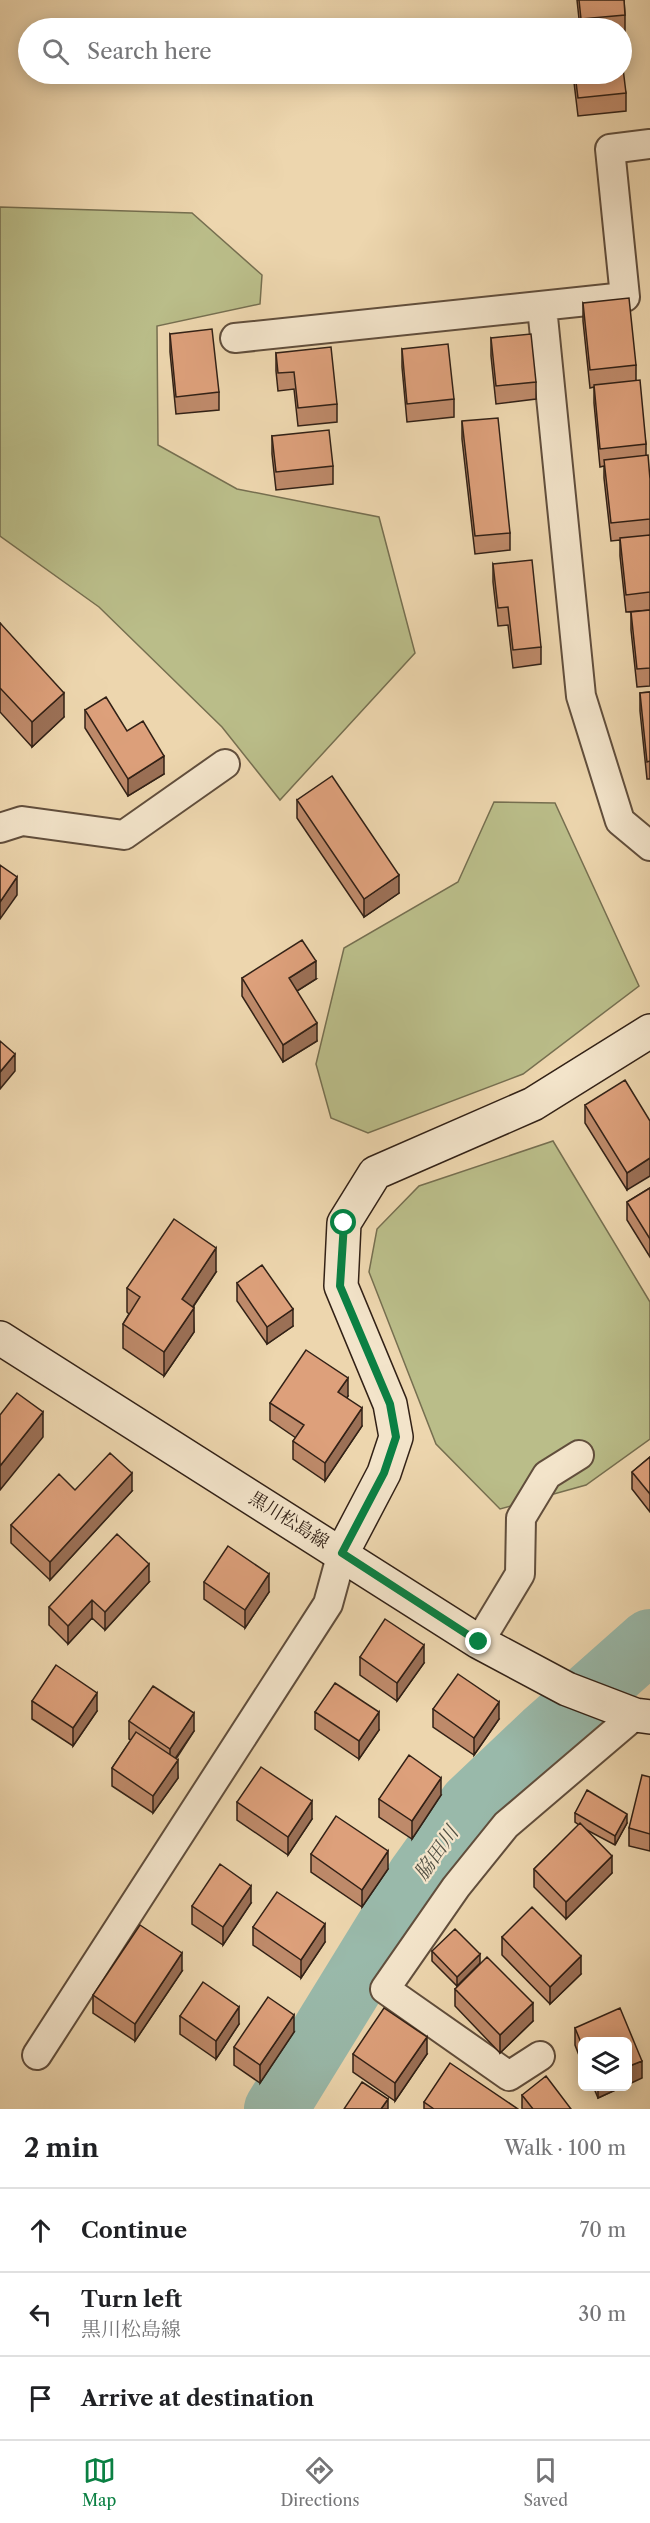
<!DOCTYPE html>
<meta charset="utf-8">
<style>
:root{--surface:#fff;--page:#f6f6f6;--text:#202124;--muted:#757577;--line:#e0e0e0;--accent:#0b8043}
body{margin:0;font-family:"Libre Caslon Text","Noto Serif JP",serif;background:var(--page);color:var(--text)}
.controls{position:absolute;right:18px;bottom:18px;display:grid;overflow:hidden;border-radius:9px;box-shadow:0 3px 15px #0003}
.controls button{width:54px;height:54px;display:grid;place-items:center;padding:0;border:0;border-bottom:2px solid var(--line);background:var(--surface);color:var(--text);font:30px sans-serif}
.stop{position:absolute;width:18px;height:18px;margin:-14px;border:4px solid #0b8043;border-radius:50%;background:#fff}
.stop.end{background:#0b8043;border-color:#fff;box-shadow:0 2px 6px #0008}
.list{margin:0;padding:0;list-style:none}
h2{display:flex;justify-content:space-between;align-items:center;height:78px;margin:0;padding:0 24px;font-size:26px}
h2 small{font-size:20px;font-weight:400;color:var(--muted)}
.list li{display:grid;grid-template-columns:39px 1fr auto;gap:18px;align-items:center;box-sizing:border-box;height:84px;padding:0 24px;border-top:2px solid var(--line)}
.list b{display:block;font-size:22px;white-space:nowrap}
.list p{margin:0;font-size:20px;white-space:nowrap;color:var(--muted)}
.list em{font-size:20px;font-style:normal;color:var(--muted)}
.icon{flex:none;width:33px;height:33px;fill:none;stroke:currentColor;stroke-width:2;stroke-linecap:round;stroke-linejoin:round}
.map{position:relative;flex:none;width:650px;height:2109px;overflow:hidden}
.search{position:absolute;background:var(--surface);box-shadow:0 3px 15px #0003;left:18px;right:18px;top:18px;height:66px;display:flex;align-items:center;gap:15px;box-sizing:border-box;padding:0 21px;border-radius:33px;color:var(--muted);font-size:22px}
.sheet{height:330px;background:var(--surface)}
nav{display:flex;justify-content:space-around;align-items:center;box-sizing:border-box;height:84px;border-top:2px solid var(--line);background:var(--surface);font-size:16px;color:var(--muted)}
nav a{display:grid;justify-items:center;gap:3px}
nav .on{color:var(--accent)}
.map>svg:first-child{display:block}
</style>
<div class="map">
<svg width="650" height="2109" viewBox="0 0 650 2109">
<rect width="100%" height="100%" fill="#edd6ae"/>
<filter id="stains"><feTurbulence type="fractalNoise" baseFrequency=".00333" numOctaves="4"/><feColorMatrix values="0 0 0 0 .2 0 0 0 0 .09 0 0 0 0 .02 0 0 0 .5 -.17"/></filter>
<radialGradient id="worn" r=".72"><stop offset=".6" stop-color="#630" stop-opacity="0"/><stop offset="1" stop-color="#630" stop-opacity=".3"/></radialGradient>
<path fill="#babd89" stroke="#766f50" stroke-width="1.5" d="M0 207 192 213 262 275 260 304 157 326 158 445 237 489 379 517 415 653 280 800 222 727 99 607 0 536Z
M494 802 555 803 639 986 523 1074 368 1133 331 1118 316 1064 344 948 458 882Z
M553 1141 650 1302V1439L586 1485 500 1509 436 1444 369 1272 377 1229 419 1186Z"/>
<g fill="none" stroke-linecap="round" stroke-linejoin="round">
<path stroke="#99b9aa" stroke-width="64" d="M276 2109 418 1878 471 1804 545 1734 650 1641"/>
<g stroke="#614e3c" stroke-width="32">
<path id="street" d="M542 307 581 696 620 821 650 846
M235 338 625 297 610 149 650 144
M0 828 22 821 124 835 225 764
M479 1642 520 1574 521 1518 547 1475 579 1455
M37 2055 328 1604 342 1553
M540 2056 509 2076 385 1989 456 1887 506 1825 635 1715"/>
</g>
<g stroke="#322116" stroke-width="36">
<path id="secondary" d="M0 1338 479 1642 567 1689 635 1715 650 1717
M342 1553 384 1473 396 1437 390 1404 341 1286 344 1223 375 1173 533 1104 650 1031"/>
</g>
<use href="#street" stroke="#f3e4ca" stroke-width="28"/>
<use href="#secondary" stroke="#f3e4ca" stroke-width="33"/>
</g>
<path fill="#be8a6a" stroke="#322116" stroke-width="1.5" d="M577 0H624L625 15V32L621 33V28H580Z
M573 74H621L626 93V111L578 116Z
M583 303 636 365V381L646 444V455L650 479V610L626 612 620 556V540L611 541 604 478V466L600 467 594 403V387L590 388 583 321Z
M170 334 219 392V410L176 414 170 352Z
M491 338 536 382V399L496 404 491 356Z
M402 349 454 399V417L407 422 402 367Z
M276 353 337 404V422L298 426 294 389 278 391 276 371Z
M462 421 510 533V550L475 554 462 439Z
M272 436 333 466V484L276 490 272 454Z
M493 564 541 647V664L513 668 508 625 498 626 493 582Z
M650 610V686L637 687 631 630V612Z
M0 623 64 717 32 747 0 712Z
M650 692V779H647L640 711V693Z
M85 710 164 774 128 796 85 728Z
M297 800 399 893 364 917 297 818Z
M242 978 316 979 297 991 317 1041 283 1062 242 996Z
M585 1105 650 1121 627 1190 585 1123Z
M650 1188V1257L627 1220V1202Z
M216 1272 193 1307 194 1332 164 1376 123 1348V1324L129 1314 127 1312V1288Z
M237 1283 293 1326 267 1344 237 1301Z
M348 1396 347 1398 362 1426 325 1481 293 1459V1441L296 1438 270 1420V1403Z
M650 1457V1512L632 1489V1472Z
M75 1490 132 1491 50 1580 11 1543V1525Z
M149 1582 105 1630 92 1618 68 1644 49 1625V1607Z
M204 1582 269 1592 245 1628 204 1599Z
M360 1657 424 1663 397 1701 360 1675Z
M32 1701 97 1711 73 1746 32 1719Z
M433 1709 499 1719 474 1755 433 1727Z
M315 1712 379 1730 359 1759 315 1729Z
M129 1721 194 1731 176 1759 178 1778 153 1813 112 1786V1768L131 1740 129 1739Z
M650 1777V1851L629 1846V1828Z
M441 1795 412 1839 379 1817V1799Z
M237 1802 312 1819 288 1855 237 1820Z
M575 1813 627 1823 615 1845 585 1829 612 1873 566 1919 534 1887V1869L579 1825 575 1822Z
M311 1854 388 1869 362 1907 311 1872Z
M251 1903 223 1945 192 1924V1906Z
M253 1927 325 1942 301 1978 253 1945Z
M502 1937 581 1974 550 2004 502 1955Z
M432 1951 480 1954 457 1986 432 1961Z
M182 1971 135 2041 93 2013V1995Z
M455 1989 533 2021 500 2053 455 2006Z
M180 2016 239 2024 216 2059 180 2034Z
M575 2028 642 2078 582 2042V2063L575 2045Z
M294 2032 260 2083 234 2065V2047Z
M353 2054H427L395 2101 353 2072Z
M593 2086H624L598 2098Z
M522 2095 571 2109H522Z
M424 2102 518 2109H424Z"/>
<path fill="#9b7056" stroke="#322116" stroke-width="1.5" d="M64 693V717L32 747V722Z
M164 756V774L128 796V779Z
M399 875V893L364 917V899Z
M17 877V895L0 919V902Z
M316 961V979L289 996V978Z
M317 1023V1041L283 1062V1045Z
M15 1054V1071L0 1089V1072Z
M650 1158V1176L627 1190V1173Z
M216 1248V1272L182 1323V1299Z
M194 1308V1332L164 1376V1352Z
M293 1309V1326L267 1344V1327Z
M348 1378V1396L338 1410V1392Z
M362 1408V1426L325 1481V1463Z
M43 1412V1437L0 1490V1466Z
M132 1473V1491L50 1580V1562Z
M149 1564V1582L105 1630V1612Z
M269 1574V1592L245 1628V1610Z
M92 1600V1618L68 1644V1626Z
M424 1645V1663L397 1701V1683Z
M97 1693V1711L73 1746V1728Z
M499 1702V1719L474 1755V1738Z
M379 1712V1730L359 1759V1741Z
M194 1713V1731L170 1766V1749Z
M178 1760V1778L153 1813V1796Z
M441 1778V1795L412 1839V1821Z
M312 1801V1819L288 1855V1837Z
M627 1814V1823L615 1845V1836Z
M388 1851V1869L362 1907V1890Z
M612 1856V1873L566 1919V1902Z
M251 1886V1903L223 1945V1927Z
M325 1924V1942L301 1978V1960Z
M182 1953V1971L135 2041V2024Z
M480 1954V1963L457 1986V1977Z
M581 1956V1974L550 2004V1987Z
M533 2003V2021L500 2053V2035Z
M239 2007V2024L216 2059V2041Z
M294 2015V2032L260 2083V2065Z
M427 2037V2054L395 2101V2083Z
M642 2061V2078L627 2085V2067Z
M598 2086H624L598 2098Z
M388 2099V2109H381Z"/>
<path fill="#dda07b" stroke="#322116" stroke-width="1.5" d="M579 0H624L625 15 581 19Z
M621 52 626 93 578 98 575 74H621Z
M629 298 636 365 590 370 583 303Z
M212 329 219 392 176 397 170 334Z
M531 334 536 382 496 386 491 338Z
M448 344 454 399 407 404 402 349Z
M331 347 337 404 298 408 294 372 278 373 276 353Z
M640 380 646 444 600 449 594 385Z
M498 418 510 533 475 536 462 421Z
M329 430 333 466 276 472 272 436Z
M648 455 650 479V519L611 523 604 460Z
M650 535V592L626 595 620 538Z
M532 560 541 647 513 650 508 607 498 608 493 564Z
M650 610V668L637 669 631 612Z
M0 623 64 693 32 722 0 688Z
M650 692V761L647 762 640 693Z
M106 697 127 731 143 721 164 756 128 779 85 710Z
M332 776 399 875 364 899 297 800Z
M0 865 17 877 0 902Z
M302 940 316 961 289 978 317 1023 283 1045 242 978Z
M0 1041 15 1054 0 1072Z
M625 1080 650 1121V1158L627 1173 585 1105Z
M650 1188V1239L627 1202Z
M174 1219 216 1248 182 1299 194 1308 164 1352 123 1324 140 1297 127 1288Z
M262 1265 293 1309 267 1327 237 1283Z
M306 1350 348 1378 338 1392 362 1408 325 1463 293 1441 304 1425 270 1403Z
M17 1393 43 1412 0 1466V1415Z
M110 1453 132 1473 50 1562 11 1525 59 1474 75 1490Z
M650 1457V1494L632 1472Z
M117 1534 149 1564 105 1612 92 1600 68 1626 49 1607Z
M228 1546 269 1574 245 1610 204 1582Z
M385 1619 424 1645 397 1683 360 1657Z
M56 1665 97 1693 73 1728 32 1701Z
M458 1674 499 1702 474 1738 433 1709Z
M335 1683 379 1712 359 1741 315 1712Z
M153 1686 194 1713 170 1749 129 1721Z
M136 1732 178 1760 153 1796 112 1768Z
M409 1755 441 1778 412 1821 379 1799Z
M261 1767 312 1801 288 1837 237 1802Z
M642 1775 650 1777V1834L629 1828Z
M587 1790 627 1814 615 1836 575 1813Z
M336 1816 388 1851 362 1890 311 1854Z
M580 1823 612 1856 566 1902 534 1869Z
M220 1864 251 1886 223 1927 192 1906Z
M277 1892 325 1924 301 1960 253 1927Z
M532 1907 581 1956 550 1987 502 1937Z
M140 1925 182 1953 135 2024 93 1995Z
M455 1929 480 1954 457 1977 432 1951Z
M487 1957 533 2003 500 2035 455 1989Z
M203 1982 239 2007 216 2041 180 2016Z
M268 1997 294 2015 260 2065 234 2047Z
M384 2008 427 2037 395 2083 353 2054Z
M620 2008 642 2061 627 2067V2042H582V2045L575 2028Z
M450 2063 518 2109H434L424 2102Z
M546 2076 571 2109H533L522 2095Z
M362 2082 388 2099 381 2109H344Z"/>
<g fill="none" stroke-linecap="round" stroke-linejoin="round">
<path stroke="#0b8043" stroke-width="8" d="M344 1223 340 1286 390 1404 396 1437 384 1473 342 1553 479 1642"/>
</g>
<g text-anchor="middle" stroke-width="4.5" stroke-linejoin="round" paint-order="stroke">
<g font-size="18" fill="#322116" stroke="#f3e4ca">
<text transform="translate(289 1520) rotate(32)" y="6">黒川松島線</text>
</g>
<g font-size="20" font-style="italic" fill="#514f42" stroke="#f3e4ca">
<text transform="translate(436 1853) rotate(-55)" y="7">脇田川</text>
</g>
</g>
<rect width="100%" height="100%" filter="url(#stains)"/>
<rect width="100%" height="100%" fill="url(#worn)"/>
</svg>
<div class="controls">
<button><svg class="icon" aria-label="layers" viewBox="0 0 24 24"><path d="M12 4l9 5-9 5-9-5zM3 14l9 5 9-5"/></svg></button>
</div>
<div class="stop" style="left:344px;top:1223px"></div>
<div class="stop end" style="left:479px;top:1642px"></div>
<div class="search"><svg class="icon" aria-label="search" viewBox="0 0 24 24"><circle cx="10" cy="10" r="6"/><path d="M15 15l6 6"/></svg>Search here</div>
</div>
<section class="sheet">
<h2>2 min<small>Walk · 100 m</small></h2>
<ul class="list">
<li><svg class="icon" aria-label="ahead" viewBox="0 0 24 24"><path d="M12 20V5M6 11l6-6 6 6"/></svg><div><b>Continue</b></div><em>70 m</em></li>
<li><svg class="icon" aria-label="left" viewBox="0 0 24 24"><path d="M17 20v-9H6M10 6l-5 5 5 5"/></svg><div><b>Turn left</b><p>黒川松島線</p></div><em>30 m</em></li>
<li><svg class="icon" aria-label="arrive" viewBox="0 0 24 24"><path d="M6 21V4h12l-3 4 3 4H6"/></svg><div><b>Arrive at destination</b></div></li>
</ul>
</section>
<nav>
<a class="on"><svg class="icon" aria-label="map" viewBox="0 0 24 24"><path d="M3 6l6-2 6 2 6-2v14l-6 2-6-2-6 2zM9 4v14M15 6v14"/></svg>Map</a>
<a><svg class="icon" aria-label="directions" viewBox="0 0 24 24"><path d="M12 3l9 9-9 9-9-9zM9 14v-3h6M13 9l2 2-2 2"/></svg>Directions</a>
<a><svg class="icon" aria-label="saved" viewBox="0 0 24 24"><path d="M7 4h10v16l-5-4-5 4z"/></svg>Saved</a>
</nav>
